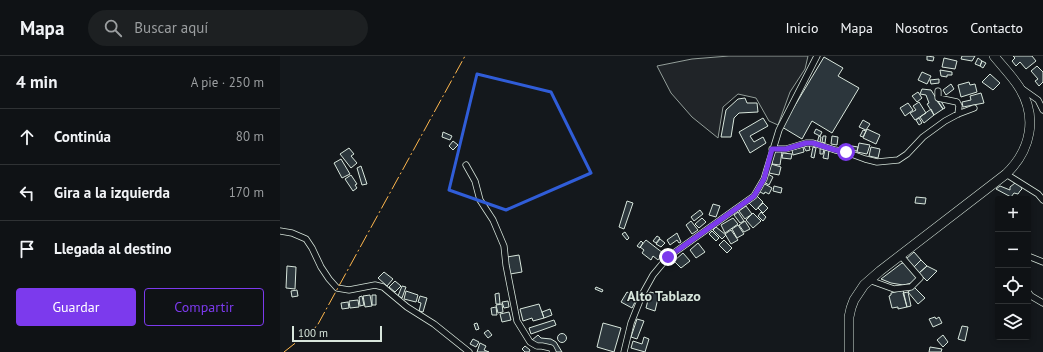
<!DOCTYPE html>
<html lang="es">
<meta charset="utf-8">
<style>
:root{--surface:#0f1215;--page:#1d2022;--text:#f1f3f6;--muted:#9b9ea0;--line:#2f3234;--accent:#7c3aed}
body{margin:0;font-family:"PT Sans",sans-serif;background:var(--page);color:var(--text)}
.controls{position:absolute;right:12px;bottom:12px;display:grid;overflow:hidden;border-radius:4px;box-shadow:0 2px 6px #0003}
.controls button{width:36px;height:36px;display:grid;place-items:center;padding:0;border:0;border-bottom:1px solid var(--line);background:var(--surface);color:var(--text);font:20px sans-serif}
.scale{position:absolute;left:12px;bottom:10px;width:90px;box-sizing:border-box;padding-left:4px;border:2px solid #d8e6dc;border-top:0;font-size:11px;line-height:14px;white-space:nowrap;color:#d8e6dc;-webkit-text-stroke:3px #14181c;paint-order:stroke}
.stop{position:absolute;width:12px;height:12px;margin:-9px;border:3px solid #7c3aed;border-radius:50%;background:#fff}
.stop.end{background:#7c3aed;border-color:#fff;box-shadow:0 1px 4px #0008}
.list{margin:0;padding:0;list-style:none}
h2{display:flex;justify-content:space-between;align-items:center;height:52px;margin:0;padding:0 16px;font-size:17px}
h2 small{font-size:13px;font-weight:400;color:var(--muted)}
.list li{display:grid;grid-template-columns:26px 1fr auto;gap:12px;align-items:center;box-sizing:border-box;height:56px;padding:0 16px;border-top:1px solid var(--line)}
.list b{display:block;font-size:15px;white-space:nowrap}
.list em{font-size:13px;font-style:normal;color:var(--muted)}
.actions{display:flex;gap:8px;padding:12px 16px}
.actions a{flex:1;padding:9px 0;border:1px solid var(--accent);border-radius:4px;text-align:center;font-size:14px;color:var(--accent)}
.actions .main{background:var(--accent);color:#fff}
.icon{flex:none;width:22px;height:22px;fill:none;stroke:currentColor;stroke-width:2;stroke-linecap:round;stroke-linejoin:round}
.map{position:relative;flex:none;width:763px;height:296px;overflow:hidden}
header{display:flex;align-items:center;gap:24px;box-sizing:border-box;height:56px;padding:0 20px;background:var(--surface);border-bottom:1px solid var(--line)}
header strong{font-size:19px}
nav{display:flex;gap:22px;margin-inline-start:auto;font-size:14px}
.search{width:280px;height:36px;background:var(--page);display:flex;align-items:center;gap:10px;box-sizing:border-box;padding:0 14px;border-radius:22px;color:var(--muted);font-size:15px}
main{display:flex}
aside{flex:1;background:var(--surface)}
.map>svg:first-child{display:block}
</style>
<header>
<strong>Mapa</strong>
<div class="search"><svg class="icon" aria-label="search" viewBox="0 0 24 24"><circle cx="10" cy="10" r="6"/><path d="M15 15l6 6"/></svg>Buscar aquí</div>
<nav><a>Inicio</a><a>Mapa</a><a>Nosotros</a><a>Contacto</a></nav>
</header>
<main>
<aside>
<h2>4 min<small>A pie · 250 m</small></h2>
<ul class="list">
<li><svg class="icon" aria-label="ahead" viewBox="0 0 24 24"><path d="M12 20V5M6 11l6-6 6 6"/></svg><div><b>Continúa</b></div><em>80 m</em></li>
<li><svg class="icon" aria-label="left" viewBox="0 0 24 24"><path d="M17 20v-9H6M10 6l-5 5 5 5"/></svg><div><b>Gira a la izquierda</b></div><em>170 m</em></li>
<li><svg class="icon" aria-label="arrive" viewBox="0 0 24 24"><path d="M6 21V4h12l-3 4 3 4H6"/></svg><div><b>Llegada al destino</b></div></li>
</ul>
<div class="actions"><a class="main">Guardar</a><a>Compartir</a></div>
</aside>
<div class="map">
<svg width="763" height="296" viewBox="0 0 763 296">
<rect width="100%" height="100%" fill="#14181c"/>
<path fill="#202428" stroke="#939e99" d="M449 0H528L525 13 510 36 498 69 489 65 476 42 458 38 443 51 438 82 412 61 391 37 377 10 412 3Z"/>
<path fill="#2c363c" stroke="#d8e6dc" d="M647 0 654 1 653 5 647 4Z
M682 0H695L692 5 681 3Z
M733 0H752L756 5 746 13 740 6 736 10 732 5 735 2Z
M544 1 563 12 558 20 579 32 552 77 532 65 522 83 502 71Z
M664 2 677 5 675 13 662 11Z
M698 2 702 5 700 10 695 8Z
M702 5 706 7 703 12 700 10Z
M757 10 763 16V26L759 30 755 25 758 23 751 15Z
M660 14 672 16V19H667V21L661 20Z
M642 16 651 20 647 28 638 24Z
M710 18 720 27 713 34 702 26Z
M659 23V27L651 28 650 24Z
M689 26 690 29 695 28 697 36 681 41 678 29Z
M671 28 674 33 666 39 663 34Z
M642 33 651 34 663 53 654 59 647 48 649 47 646 39 640 38Z
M638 36 642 42 637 46 632 40Z
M701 37 704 47 683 51 682 46 691 44 690 40Z
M465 42 467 47H477L478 56 459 57 454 62 451 81H441L446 54 458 43Z
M657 45H661L665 52 663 53Z
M639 46 646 57 635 64 630 57 636 54 633 50Z
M628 47 633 54 625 60 620 52Z
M651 53 654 59 644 67 640 61Z
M483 62 488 70 470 80 474 86 483 81 486 87 470 97 459 76Z
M639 62 642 67 639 69 636 64Z
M583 64 590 68 586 74 579 71Z
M536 73 542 76 540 80 534 77Z
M587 73 600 79 596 88 583 82Z
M583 74 586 75 583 81 580 80Z
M163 76 172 80 170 84 162 81Z
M539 80 541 81 540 87H537Z
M543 80H546L545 87 542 86Z
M552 80 558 81 557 89 551 88Z
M173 85 178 89 173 94 169 90Z
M579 87 590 89 587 98 577 96Z
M529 89 530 94 526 95 524 91Z
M572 90 578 91 577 95 571 94Z
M523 91 524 96 513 99 512 94Z
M533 91 536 92 534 102 531 101Z
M591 91 600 93 598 102 589 100Z
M69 92 74 98 71 100 77 107 71 112 60 98Z
M540 93H544L543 98H540Z
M494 94 502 96 500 109 492 108Z
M545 94H549L548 103 543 102Z
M503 97 512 98 511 103 502 102Z
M61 103 70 118 62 122 54 107Z
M491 108 501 111 499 119 489 117Z
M81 110 87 128 82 129 77 112Z
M488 118 493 121 489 129 484 126Z
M71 119 77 128 75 129 77 132 73 135 65 123Z
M483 127 492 132 489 138 485 136 484 138 478 135Z
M735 127 740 129 742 133 740 135 738 138 734 137 731 141 716 133 720 130 730 134V131Z
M494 130 502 132 501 137 493 135Z
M477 140 483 146 476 154 469 147Z
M636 141 646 142 645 148 635 147Z
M347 145 353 147 344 173 339 171Z
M483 147 488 152 483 157 478 152Z
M433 148 440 150 436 161 429 159Z
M466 150 472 158 465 163 459 155Z
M420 154 423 158 414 165 411 161Z
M458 156 464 165 460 167 454 159Z
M481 156 486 161 483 165 478 160Z
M473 157 481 165 473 172 466 164Z
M422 162 426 166 419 172 415 168Z
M453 162 458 168 445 177 441 169Z
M411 165 418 174 412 178 406 169Z
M465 165 470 173 464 176 459 169Z
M458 169 464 178 457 182 452 173Z
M436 171 446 179 442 183 433 174Z
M451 174 458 184 451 188 445 178Z
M432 175 439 182 436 185 429 178Z
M345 176 349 182 347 184 342 178Z
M397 177 401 186 399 187 397 184 390 189 387 184Z
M377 180 380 182 376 187 373 185Z
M380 183 385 187 381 191 376 188Z
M366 184 383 197 378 204 373 200 371 204 362 197 364 194 360 191Z
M444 184 452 192 447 197 439 189Z
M361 185 363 187 360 192 357 190Z
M418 187 425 196 416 202 410 194Z
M634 196 641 204 634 211 626 203Z
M403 197 410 205 401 212 394 205Z
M239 199 242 216 230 218 227 201Z
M641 204 647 210 639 217 634 211Z
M622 207 627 208 637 222 632 227 623 229 611 227 601 223Z
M7 210 16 211 15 233 6 232Z
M647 210 657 215 647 225 639 217Z
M104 216 113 223 107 230 98 222Z
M115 225 121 230 115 236 109 231Z
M122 230 126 231 122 242 118 240Z
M316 231 323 234 322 236 315 233Z
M634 231 645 242 638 248 628 236Z
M17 234 18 240 12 241 11 235Z
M623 234 627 251 618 253V251L612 252 609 240 611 239V237Z
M126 235 138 239 136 246 124 243Z
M347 236 357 242 352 252 341 246Z
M370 236 379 238 375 255 366 252Z
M628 236 631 250 627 251 623 237Z
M219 237 220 248H216L215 238Z
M90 239 92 250 85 251 83 240Z
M92 239H96V249H92Z
M82 240 84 249 80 250 79 241Z
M140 240 147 242 143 256 139 255 141 247 138 246Z
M78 244 79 251 70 252 69 245Z
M228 245 229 251 224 252 222 246Z
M68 246 69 252 62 253 61 247Z
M222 248 223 256 218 257 216 249Z
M259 248 264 262 253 265 252 262 243 265 240 253Z
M216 251 217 259H212L211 252Z
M270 253 272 259 264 262 262 256Z
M229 256 231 264 222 266 220 258Z
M655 261 656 263 659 261 662 267 653 271 649 263Z
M357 263 364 265 357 283 351 281Z
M274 264 276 269 251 278 249 272Z
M197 267 199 273 196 274 194 268Z
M323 267 341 272 334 296 317 291Z
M682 270 688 271 685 285 678 283Z
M208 274 212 279 208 282 204 277Z
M277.5 282a4.5 4.5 0 1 1 9 0a4.5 4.5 0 1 1-9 0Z
M258 279 261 282 271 283 276 286 282 296H275L257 288 252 284Z
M663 279 668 286 663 291 657 284Z
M364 281 369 283 365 296 351 292 353 285 362 288Z
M193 283 199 286 196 291 190 288Z
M200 287 206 290 204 294 209 296H197Z
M245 290 250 294 249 296H245L242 293Z
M650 291 662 293 661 296H649Z"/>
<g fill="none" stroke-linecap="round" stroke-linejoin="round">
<g stroke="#d8e6dc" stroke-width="7">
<path id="minor" d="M741 32 758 44 763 54
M658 35V42L677 46 679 50 678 58
M492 93H506L526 87H533L555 94 566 96 585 103 597 106 618 104 627 98 643 81 665 65 678 58 694 52
M186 109 195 125 200 144 213 164 224 190 226 209 237 265 250 286 257 290H262L271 292 273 296
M726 118 758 138 763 144
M0 175 12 177 26 183 32 192 41 211 49 223 57 232 69 234 95 229 103 231 127 251 154 268 189 296
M748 200 763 206
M589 224 614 233 631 231 640 222 620 199
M748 236 751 240 763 247
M344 296 351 267 363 237 373 219 388 201 474 140 484 123 499 74 537 0"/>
</g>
<g stroke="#d8e6dc" stroke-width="10">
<path id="primary" d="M569 296V261L571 252 574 244 584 229 600 215 726 118C751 94 758 61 739 31 732 20 722 10 714 0"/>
</g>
<use href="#minor" stroke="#14181c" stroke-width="5.5"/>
<use href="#primary" stroke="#14181c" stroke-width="9"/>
<path stroke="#ffb74d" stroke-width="1" stroke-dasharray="14 3 2 3" stroke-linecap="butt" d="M4 296 37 270 185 0"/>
</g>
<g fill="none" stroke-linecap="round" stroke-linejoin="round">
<path stroke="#7c3aed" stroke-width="5" d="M388 201 474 140 484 123 492 93H506L526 87H533L555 94 566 96"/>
</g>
<path fill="none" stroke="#305dd8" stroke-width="3" stroke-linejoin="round" d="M197 18 271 36 311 117 226 154 169 134Z"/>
<g text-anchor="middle" stroke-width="3" stroke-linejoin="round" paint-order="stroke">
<g font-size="14" font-weight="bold" fill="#d8e6dc" stroke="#14181c">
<text x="384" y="245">Alto Tablazo</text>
</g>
</g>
</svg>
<div class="controls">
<button>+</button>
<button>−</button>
<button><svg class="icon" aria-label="locate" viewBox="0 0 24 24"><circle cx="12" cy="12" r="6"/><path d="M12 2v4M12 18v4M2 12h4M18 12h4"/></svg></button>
<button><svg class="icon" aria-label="layers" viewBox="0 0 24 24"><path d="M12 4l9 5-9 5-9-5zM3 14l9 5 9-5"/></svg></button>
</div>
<div class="scale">100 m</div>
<div class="stop" style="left:566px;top:96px"></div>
<div class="stop end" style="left:388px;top:201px"></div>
</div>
</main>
